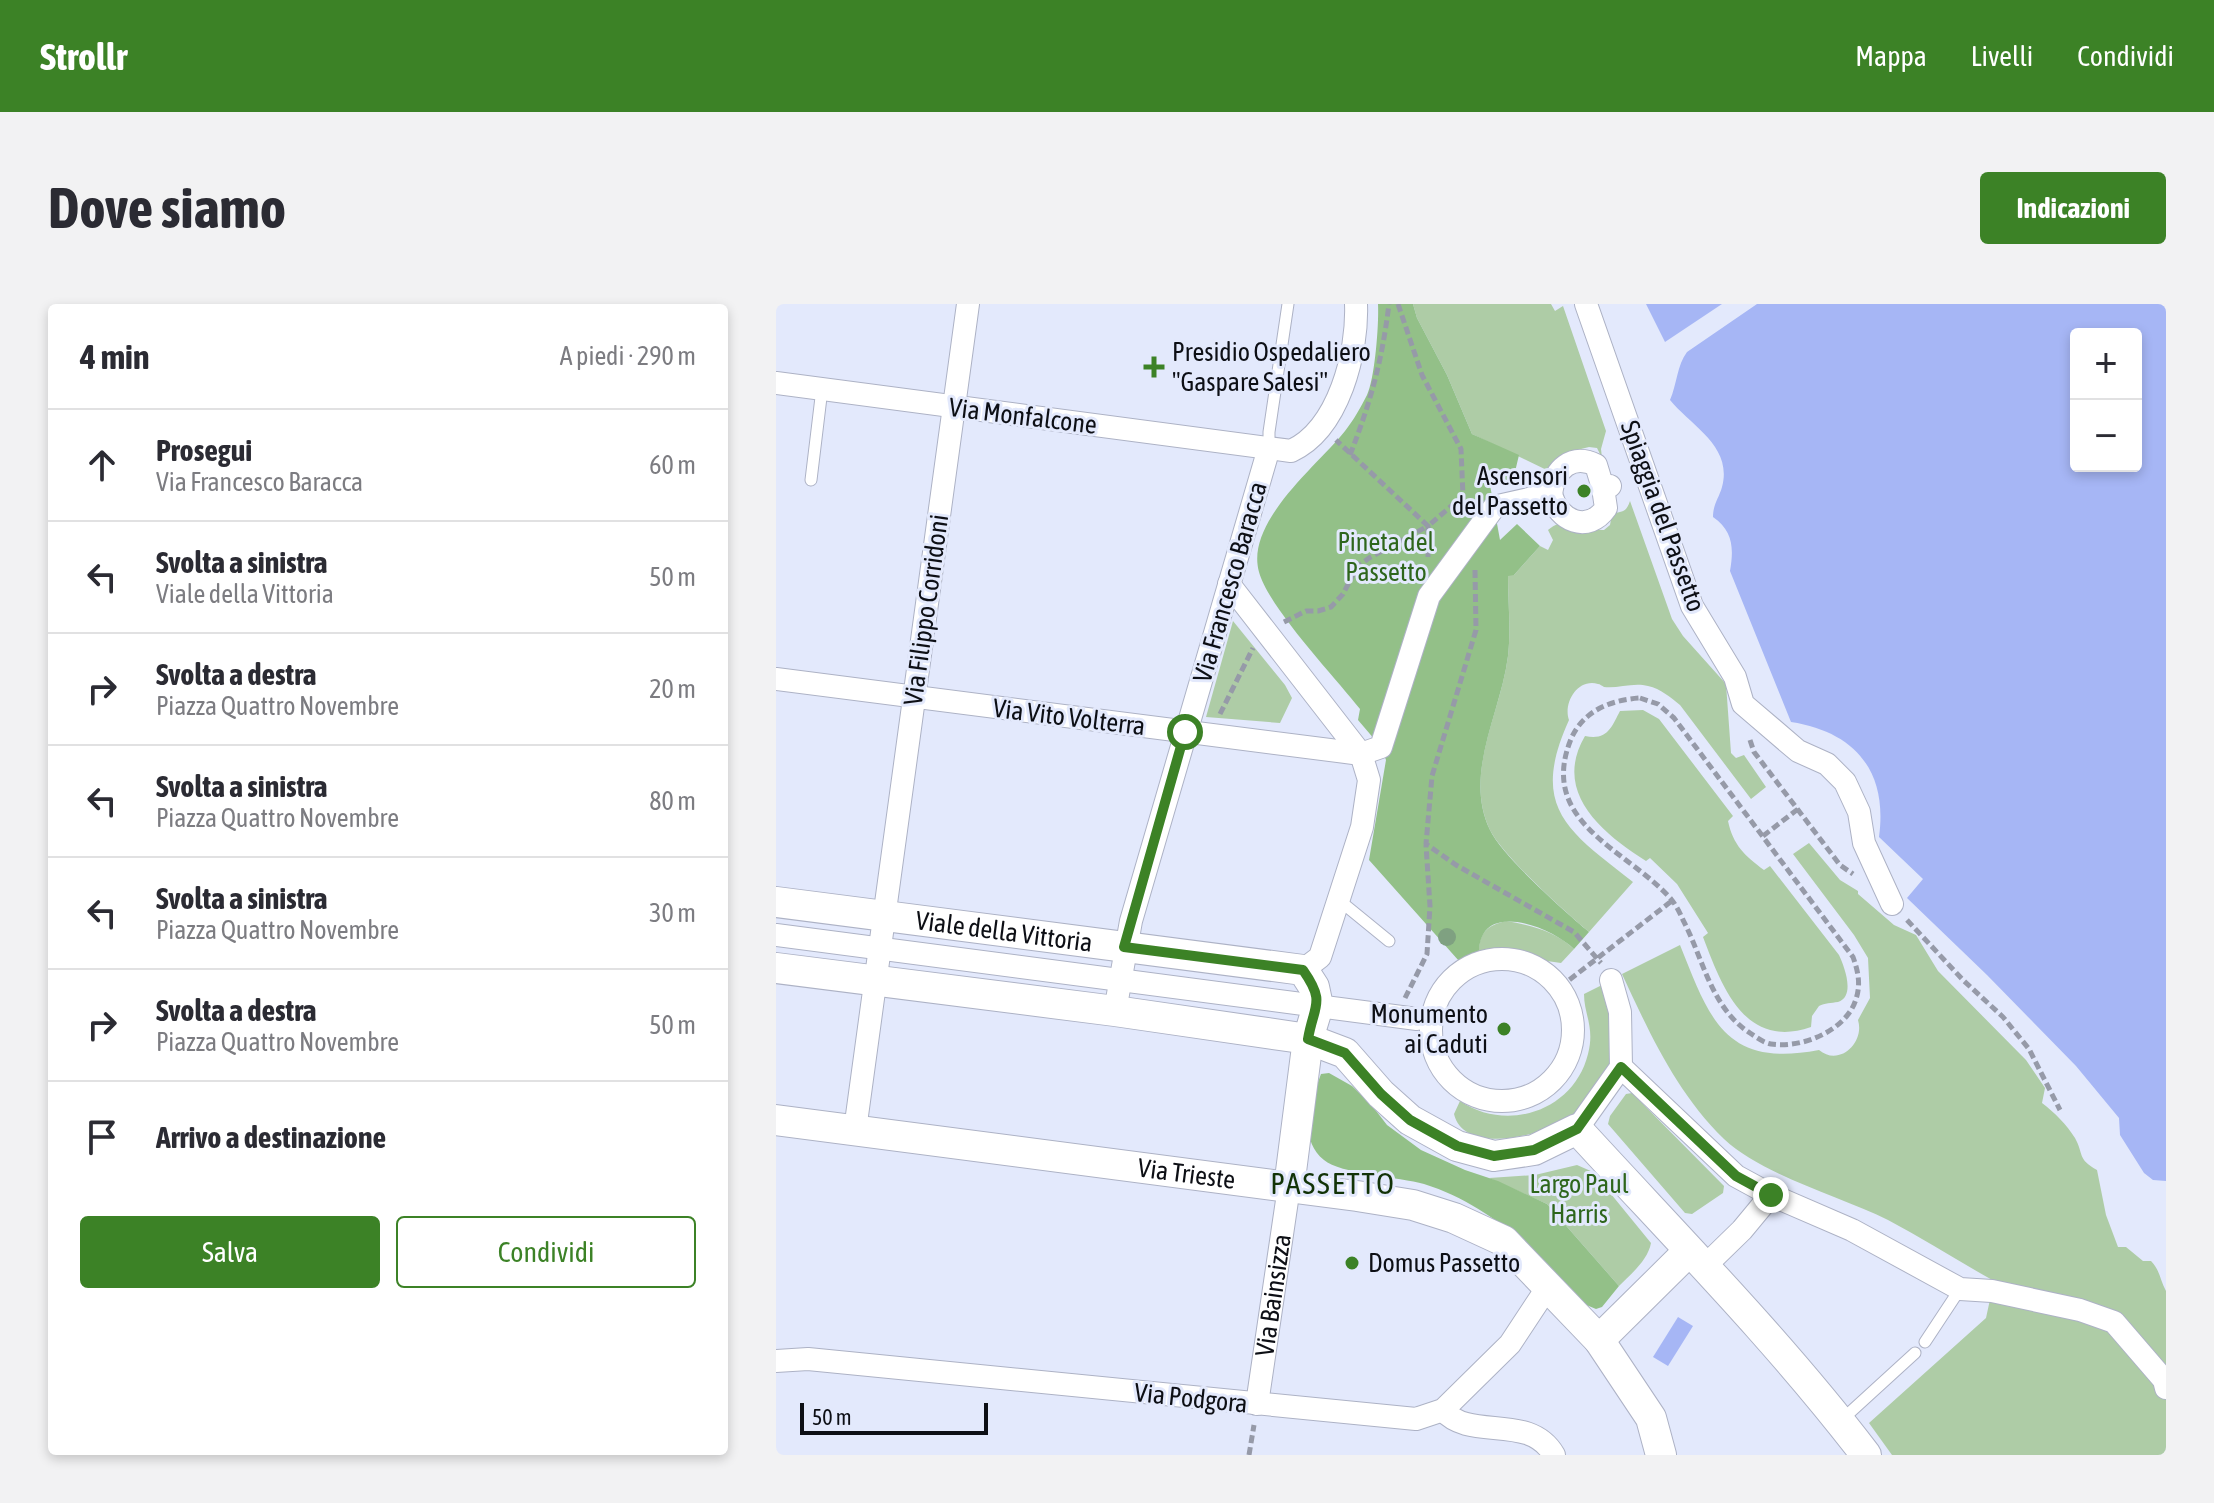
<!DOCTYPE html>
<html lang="it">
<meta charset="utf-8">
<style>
:root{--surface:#fff;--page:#f2f2f3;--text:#2b2b33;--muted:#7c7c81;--line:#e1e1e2;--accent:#3c8226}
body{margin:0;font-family:"Asap Condensed",sans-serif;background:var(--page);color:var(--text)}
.controls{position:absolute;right:24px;top:24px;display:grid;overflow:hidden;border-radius:8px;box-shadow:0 4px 12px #0003}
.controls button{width:72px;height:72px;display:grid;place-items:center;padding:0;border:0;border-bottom:2px solid var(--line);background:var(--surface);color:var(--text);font:40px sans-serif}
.scale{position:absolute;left:24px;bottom:20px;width:188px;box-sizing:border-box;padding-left:8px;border:4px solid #0d0f15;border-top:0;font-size:22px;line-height:28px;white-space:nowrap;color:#0d0f15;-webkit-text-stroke:6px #e3e9fc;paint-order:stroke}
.stop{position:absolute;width:24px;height:24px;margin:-18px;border:6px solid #3c8226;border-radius:50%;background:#fff}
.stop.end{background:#3c8226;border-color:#fff;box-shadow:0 2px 8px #0008}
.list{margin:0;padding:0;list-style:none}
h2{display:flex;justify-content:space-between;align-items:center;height:104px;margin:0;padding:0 32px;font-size:34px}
h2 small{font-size:26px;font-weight:400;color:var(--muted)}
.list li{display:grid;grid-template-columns:52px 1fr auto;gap:24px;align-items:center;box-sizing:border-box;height:112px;padding:0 32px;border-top:2px solid var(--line)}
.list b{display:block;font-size:30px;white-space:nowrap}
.list p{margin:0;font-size:26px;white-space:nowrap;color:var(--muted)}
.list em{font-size:26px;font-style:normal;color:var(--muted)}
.actions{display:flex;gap:16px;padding:24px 32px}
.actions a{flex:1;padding:18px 0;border:2px solid var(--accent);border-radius:8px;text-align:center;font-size:28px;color:var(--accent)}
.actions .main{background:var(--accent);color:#fff}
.icon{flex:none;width:44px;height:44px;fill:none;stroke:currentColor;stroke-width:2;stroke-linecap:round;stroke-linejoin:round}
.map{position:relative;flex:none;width:1390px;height:1151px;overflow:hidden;border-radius:8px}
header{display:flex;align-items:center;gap:48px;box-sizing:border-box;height:112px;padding:0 40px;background:var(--accent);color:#fff}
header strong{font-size:38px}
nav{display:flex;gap:44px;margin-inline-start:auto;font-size:28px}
.intro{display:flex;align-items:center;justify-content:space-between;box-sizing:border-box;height:192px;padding:0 48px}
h1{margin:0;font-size:56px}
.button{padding:20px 36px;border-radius:8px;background:var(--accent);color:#fff;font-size:28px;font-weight:700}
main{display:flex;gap:48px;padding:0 48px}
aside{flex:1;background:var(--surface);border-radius:8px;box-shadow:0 4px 12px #0003}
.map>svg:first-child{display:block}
</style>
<header>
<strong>Strollr</strong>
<nav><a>Mappa</a><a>Livelli</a><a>Condividi</a></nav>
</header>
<div class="intro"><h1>Dove siamo</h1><a class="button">Indicazioni</a></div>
<main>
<aside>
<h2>4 min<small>A piedi · 290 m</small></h2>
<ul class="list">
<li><svg class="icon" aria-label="ahead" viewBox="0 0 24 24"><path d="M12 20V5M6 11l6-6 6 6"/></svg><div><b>Prosegui</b><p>Via Francesco Baracca</p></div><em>60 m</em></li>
<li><svg class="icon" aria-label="left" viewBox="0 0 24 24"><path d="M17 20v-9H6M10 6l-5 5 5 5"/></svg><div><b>Svolta a sinistra</b><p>Viale della Vittoria</p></div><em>50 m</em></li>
<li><svg class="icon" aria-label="right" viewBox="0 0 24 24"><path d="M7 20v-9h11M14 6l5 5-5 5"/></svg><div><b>Svolta a destra</b><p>Piazza Quattro Novembre</p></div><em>20 m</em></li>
<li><svg class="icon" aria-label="left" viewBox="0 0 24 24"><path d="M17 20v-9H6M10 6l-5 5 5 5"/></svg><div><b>Svolta a sinistra</b><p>Piazza Quattro Novembre</p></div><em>80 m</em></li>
<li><svg class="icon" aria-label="left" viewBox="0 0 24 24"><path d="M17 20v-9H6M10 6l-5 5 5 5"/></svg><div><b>Svolta a sinistra</b><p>Piazza Quattro Novembre</p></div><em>30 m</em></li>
<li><svg class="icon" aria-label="right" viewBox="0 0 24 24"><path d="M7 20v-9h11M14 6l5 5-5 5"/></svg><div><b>Svolta a destra</b><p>Piazza Quattro Novembre</p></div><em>50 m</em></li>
<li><svg class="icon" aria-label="arrive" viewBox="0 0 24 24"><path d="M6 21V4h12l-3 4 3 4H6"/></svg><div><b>Arrivo a destinazione</b></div></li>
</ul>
<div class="actions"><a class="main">Salva</a><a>Condividi</a></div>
</aside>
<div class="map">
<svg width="1390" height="1151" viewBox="0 0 1390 1151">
<rect width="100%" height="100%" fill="#e3e9fc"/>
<path fill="#aecca6" d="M637 0H775L779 7 787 2 830 127 825 145 826 154 821 144 813 143 789 149 781 171 696 130 671 71 641 14Z
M854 197 896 315 907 332 950 380 955 449 960 454 968 451 990 483 975 495 904 401C894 393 885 385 872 382 857 378 841 385 828 383 826 382 824 380 822 380 801 374 787 400 793 416 753 504 792 527 857 578L813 628C789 608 727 552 714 526 687 469 725 409 732 352 735 326 732 297 732 271H738L764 242 772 246 777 236 772 226C794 208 805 227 828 226L834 221 836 210C846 207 850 209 854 197Z
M457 317 509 381 516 394 504 419 430 413Z
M867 406 883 415 957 512 952 517C957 541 969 552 988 566L994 562 1063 651C1068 662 1080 692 1062 698 1055 699 1049 699 1043 702L1036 712 1035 723C969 746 946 683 927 633L932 629 901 580 874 554 870 557C826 529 776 488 809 432 832 437 836 422 844 407Z
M1033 539 1064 576 1082 587V590L1118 621 1140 631 1162 667 1250 756 1269 784 1266 799C1278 808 1291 821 1299 834 1308 850 1301 855 1321 866L1330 911 1342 943H1350L1367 957H1375C1384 966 1384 976 1390 987V1151H1116L1093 1119 1210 1014 1218 977C1182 957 1148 935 1112 916 1064 892 986 871 948 835 900 788 874 730 846 670L904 641C934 716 949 764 1043 746 1063 763 1089 739 1082 716L1094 694 1092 654 1078 631 1017 550Z
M730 617C755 621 779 627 798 645L785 659 771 657 736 647 703 649C703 629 710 622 730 617Z
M826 681 833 694 836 751 833 761C823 776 812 799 797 811 772 831 688 853 678 810L684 797C731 829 798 807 812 750 819 723 808 711 808 690Z
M856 789 948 882 947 889 916 910 909 909 832 820 834 812 850 790Z
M801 861 817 868 875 939C872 956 855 970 843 982L771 900 713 874 759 871Z"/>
<path fill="#93c088" d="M602 0H637L641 14 671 71 696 130 743 151 738 172 731 176 712 170 724 236 741 220 764 242 738 271 732 272C732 298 735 326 732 352 725 409 687 470 714 526 727 553 789 608 813 628L798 645C774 622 703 595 703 649L683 657 593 556 610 456 605 443 582 416 584 405C559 373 493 304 483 268 469 218 541 162 569 127 577 117 585 103 591 91 599 74 603 20 602 0Z
M553 769 576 782 594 799 611 821 645 846 689 866 722 877 771 900 843 982 826 1003 820 1005 808 1000C763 950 715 901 648 880 624 873 564 870 548 856 521 834 535 797 545 770Z"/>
<path fill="#a6b6f5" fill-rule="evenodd" d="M870 0H946L889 38Z
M981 0H1390V877L1377 876 1368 869 1344 831 1343 814 1300 762 1211 671 1131 594 1147 575 1103 533C1112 467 1079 428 1015 418L954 267C958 244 957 227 937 213 937 200 943 194 946 183 957 142 915 122 894 96 901 80 901 61 911 48ZM1300 30H1360V162H1300Z
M902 1013 917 1022 892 1062 877 1053Z"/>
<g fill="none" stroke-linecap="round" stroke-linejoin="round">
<g stroke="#adb2c5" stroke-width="13">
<path id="lane" d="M493 144V128L512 0
M35 176 46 85
M564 597 613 637
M1149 1038 1184 985
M1067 1120 1070 1112 1139 1049"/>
</g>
<g stroke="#adb2c5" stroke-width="24">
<g id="street">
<path d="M810 0 916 302 959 373 967 400 1022 447 1051 460 1069 478 1083 508 1088 539 1116 600"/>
<path d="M0 79 515 147C563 125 582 48 580 0"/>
<path d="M775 190C782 217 812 230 830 204L827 184 834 182"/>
<path d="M722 202 775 190C778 165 796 149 820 161L827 184"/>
<path d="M453 280 585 450 593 476 586 523 544 653 527 666"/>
<path d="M0 375 585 450 605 443 653 292 719 202"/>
<path d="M0 631 641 715"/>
<circle cx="726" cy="726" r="71"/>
<path d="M339 707 355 617 493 144"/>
<path d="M845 763 960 872 995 891 1076 926 1184 985 1216 987 1304 1006 1338 1018 1388 1076 1390 1084"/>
<path d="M801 825 845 763 844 708 835 676"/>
<path d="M79 826 192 0"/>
<path d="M928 963 966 926 995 891"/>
<path d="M0 1057 32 1055 640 1115 667 1106 734 1040 771 984"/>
<path id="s1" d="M481 1100 513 883"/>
<path d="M667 1106C694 1138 753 1108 778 1151"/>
</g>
</g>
<g stroke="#adb2c5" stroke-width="32">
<g id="secondary">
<path id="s2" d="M0 598 527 666 538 683 542 702 532 735 513 883"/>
<path d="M0 664 339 707 532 735 569 749 605 790 634 816 681 842 718 852 758 846 801 825C898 931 1003 1037 1090 1151"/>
<path id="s3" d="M0 816 581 892 637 901 678 914 728 937 823 1036 875 1114 885 1151"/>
<path d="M823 1036 913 947"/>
</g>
</g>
<path stroke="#969aa8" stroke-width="5" stroke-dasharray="8 4" stroke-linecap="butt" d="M622 0 646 71 685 145 687 192 652 222V253
M574 151C595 97 606 57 613 0
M699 266 700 326 656 472 650 540 680 561 798 628 825 659
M508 318 530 307H542L555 303 567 290 581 263 593 254 652 222 560 136
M864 394 882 400 898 414 1077 653C1082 667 1085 680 1080 695 1071 726 1026 745 995 740 988 739 980 733 974 729 935 704 927 654 907 616 904 609 900 601 895 595 851 545 761 519 795 435 807 407 834 396 864 394Z
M444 410 477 344
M974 436 978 448 1064 561 1077 570
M987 532 1022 505
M1131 616 1187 676 1227 713 1253 745 1284 806
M784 683 897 596
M629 694 651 650 654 602 650 541
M473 1151 478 1121"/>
<use href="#lane" stroke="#fff" stroke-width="11"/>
<use href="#street" stroke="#fff" stroke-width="22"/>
<use href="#secondary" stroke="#fff" stroke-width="30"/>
</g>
<circle fill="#7fa181" cx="671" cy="633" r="9"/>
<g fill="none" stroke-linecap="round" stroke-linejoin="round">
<path stroke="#3c8226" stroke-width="10" d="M409 428 348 643 527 666C550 699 538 700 532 735L569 749 605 790 634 816 681 842 718 852 758 846 801 825 845 763 960 872 995 891"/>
</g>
<g fill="#3c8226" stroke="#e3e9fc" stroke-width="3">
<path d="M374 51h8v8h8v8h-8v8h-8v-8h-8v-8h8z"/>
<circle cx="808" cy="187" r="8"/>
<circle cx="728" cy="725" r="8"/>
<circle cx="576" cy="959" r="8"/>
</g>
<g text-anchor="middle" stroke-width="6" stroke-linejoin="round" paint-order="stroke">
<g font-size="26" fill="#0d0f15" stroke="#e3e9fc" text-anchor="start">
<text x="396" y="57">Presidio Ospedaliero<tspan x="396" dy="30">"Gaspare Salesi"</tspan></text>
<text x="792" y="181" text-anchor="end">Ascensori<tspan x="792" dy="30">del Passetto</tspan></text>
<text x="712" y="719" text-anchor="end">Monumento<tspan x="712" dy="30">ai Caduti</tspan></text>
<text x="592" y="968">Domus Passetto</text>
</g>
<g font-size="26" fill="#0d0f15" stroke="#e3e9fc">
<text transform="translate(247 112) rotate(7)" y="9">Via Monfalcone</text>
<text transform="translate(887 212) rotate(70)" y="9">Spiaggia del Passetto</text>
<text transform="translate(454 278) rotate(-74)" y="9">Via Francesco Baracca</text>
<text transform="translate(150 306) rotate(-82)" y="9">Via Filippo Corridoni</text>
<text transform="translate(293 413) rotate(7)" y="9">Via Vito Volterra</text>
<text dy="9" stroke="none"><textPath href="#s2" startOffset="230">Viale della Vittoria</textPath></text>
<text dy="9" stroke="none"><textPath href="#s3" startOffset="414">Via Trieste</textPath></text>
<text dy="9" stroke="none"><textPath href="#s1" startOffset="110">Via Bainsizza</textPath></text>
<text transform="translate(415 1094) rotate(6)" y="9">Via Podgora</text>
</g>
<g font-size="26" fill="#2e661c" stroke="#e3e9fc">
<text x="610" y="247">Pineta del<tspan x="610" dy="30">Passetto</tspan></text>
<text x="803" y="889">Largo Paul<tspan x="803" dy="30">Harris</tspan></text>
</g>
<g font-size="30" letter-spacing="2" fill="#123307" stroke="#e3e9fc">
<text x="557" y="890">PASSETTO</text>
</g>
</g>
</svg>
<div class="controls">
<button>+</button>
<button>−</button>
</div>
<div class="scale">50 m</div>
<div class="stop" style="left:409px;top:428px"></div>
<div class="stop end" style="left:995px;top:891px"></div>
</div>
</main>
